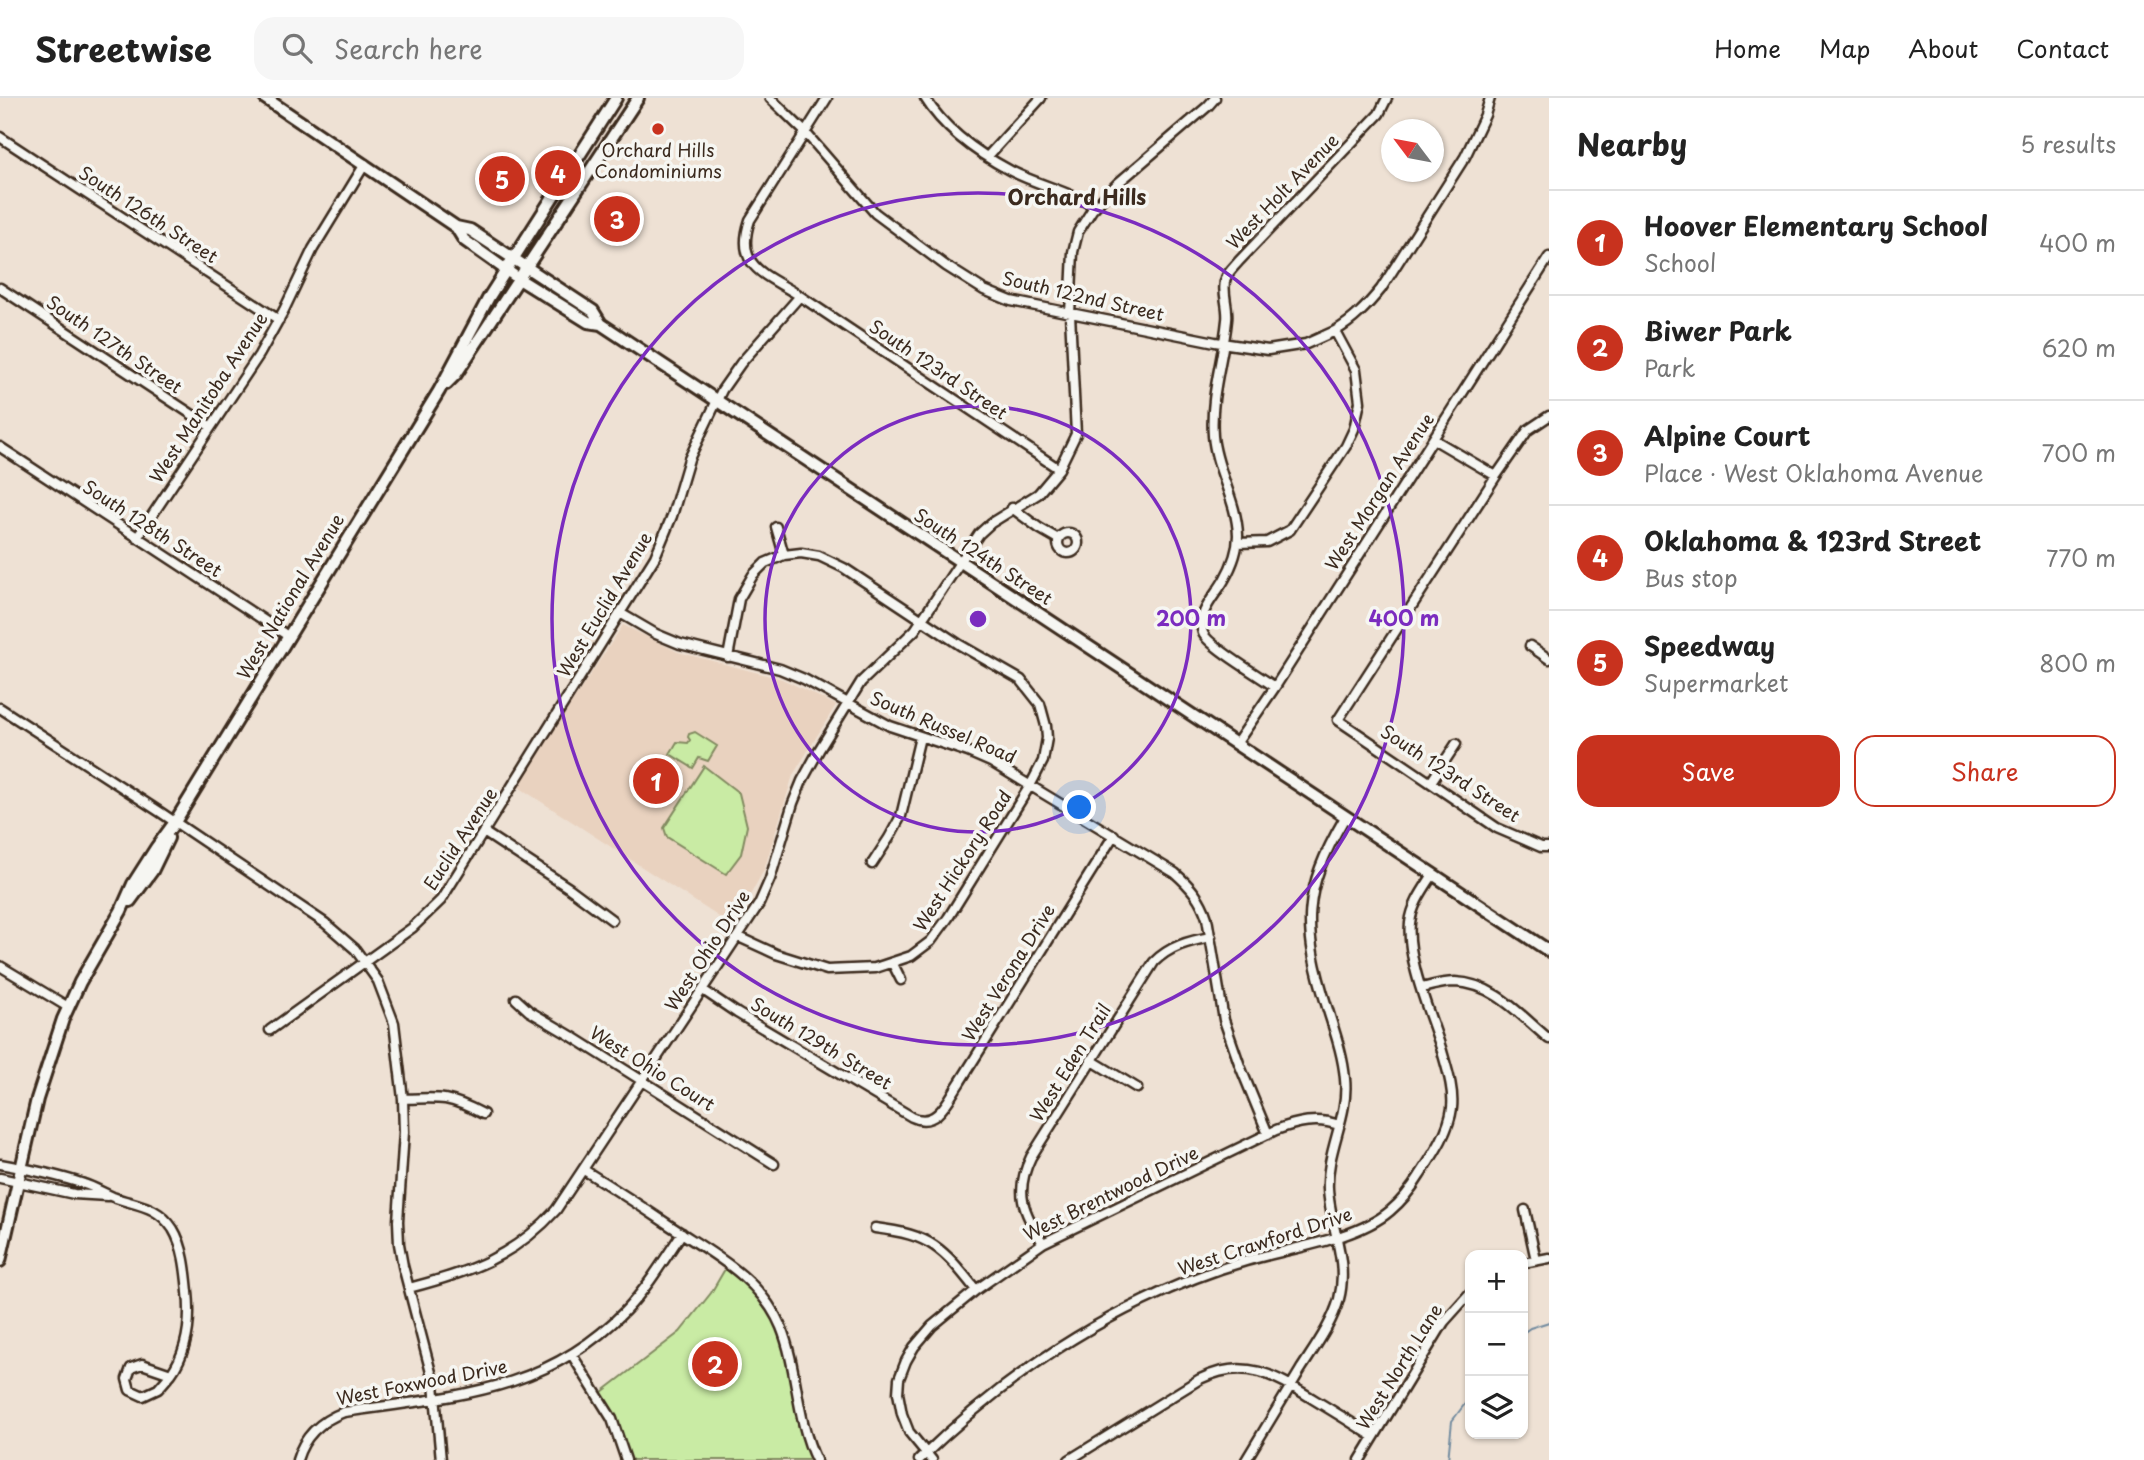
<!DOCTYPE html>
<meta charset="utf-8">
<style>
:root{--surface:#fff;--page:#f6f6f6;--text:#222;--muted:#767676;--line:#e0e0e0;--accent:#c8321e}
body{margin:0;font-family:"Playpen Sans",sans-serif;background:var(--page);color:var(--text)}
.controls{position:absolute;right:21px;bottom:21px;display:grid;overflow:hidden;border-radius:14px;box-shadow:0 2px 5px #0004}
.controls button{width:63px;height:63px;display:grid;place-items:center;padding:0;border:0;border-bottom:2px solid var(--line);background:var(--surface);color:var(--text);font:35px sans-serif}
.compass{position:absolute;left:1381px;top:21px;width:63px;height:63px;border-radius:50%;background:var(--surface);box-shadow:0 2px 5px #0004;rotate:302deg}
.you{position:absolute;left:1080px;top:710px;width:24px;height:24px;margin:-18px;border:5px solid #fff;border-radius:50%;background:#1a73e8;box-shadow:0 0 0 10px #1a73e833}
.badge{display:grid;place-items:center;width:46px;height:46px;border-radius:50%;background:var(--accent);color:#fff;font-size:23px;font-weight:700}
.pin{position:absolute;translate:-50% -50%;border:4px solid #fff;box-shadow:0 2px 7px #0006}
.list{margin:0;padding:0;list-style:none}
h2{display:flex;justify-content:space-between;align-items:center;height:91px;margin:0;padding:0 28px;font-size:30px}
h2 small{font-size:23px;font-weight:400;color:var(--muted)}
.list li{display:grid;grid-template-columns:46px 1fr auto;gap:21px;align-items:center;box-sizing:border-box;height:105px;padding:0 28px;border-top:2px solid var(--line)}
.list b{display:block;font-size:26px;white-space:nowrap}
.list p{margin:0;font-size:23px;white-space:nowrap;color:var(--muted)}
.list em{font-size:23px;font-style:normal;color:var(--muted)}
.actions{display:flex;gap:14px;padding:21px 28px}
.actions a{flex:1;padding:16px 0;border:2px solid var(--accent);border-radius:21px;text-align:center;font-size:24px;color:var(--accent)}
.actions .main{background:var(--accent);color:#fff}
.icon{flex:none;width:38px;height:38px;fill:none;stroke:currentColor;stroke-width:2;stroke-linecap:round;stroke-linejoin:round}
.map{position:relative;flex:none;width:1549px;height:1362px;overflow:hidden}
header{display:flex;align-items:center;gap:42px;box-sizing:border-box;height:98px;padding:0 35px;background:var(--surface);border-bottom:2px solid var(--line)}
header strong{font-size:33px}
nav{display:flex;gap:38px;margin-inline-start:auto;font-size:24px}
.search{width:490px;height:63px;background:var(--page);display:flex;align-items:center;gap:18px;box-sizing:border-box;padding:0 24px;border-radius:21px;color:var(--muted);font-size:26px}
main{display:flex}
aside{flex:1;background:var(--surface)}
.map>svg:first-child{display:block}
</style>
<header>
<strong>Streetwise</strong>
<div class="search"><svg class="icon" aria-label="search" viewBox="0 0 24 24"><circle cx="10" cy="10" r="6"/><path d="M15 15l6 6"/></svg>Search here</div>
<nav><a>Home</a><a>Map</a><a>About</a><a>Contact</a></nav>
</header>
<main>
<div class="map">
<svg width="1549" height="1362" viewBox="0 0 1549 1362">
<rect width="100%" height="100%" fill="#eee1d4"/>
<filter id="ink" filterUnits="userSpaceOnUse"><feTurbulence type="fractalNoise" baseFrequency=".0143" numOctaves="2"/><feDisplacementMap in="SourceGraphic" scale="14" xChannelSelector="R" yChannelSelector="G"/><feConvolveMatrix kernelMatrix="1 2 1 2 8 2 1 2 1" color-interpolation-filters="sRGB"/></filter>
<g filter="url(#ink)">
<path fill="#e9d2bf" d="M623 527 678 554 782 581 836 607 793 677 764 772 733 828 517 688Z"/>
<path fill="#c9eba4" stroke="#828a61" stroke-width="2" d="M695 634 717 648 708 663 699 660 693 670 670 656 677 644 688 645 690 642 688 639 689 636Z
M704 668 739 695 747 728 741 756 726 776 667 739 664 730Z
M728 1166 775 1217 811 1351 819 1362H626L598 1297 680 1234 711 1195Z"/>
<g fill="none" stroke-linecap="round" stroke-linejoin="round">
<path stroke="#728b9f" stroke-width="2" d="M1523 1235 1530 1230 1549 1224
M1448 1362 1452 1323 1470 1299"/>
<g stroke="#3b2a1e" stroke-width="13">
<path id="street" d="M770 0 805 34 875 115 946 168 984 192 1011 203 1215 244 1268 252 1306 246 1335 233
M925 0C944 31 979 56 1011 73 1038 87 1069 93 1095 109
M0 39 279 222
M988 58 1041 0
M0 190 211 329
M800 198 1059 371
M1549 318 1528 332 1496 378 1338 622 1497 730 1541 749H1549
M1433 341 1496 378
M0 349 288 538
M1012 410 1039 430 1058 441
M776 429 784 457
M1058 445a10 10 0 1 1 20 0a10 10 0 1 1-20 0Z
M137 440 259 257 284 212 313 151 365 66
M1238 445 1267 444 1290 432 1346 348 1354 331 1360 304 1356 272 1335 233C1354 222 1367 208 1381 191L1465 59 1485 17 1490 0
M620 515 656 536 680 546 780 571 804 581 890 628 968 654 991 664 1175 775C1191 789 1201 801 1207 820L1224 922 1240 968 1268 1036
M1530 548 1549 561
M728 559 739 501 753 477 765 465 784 457 801 455 819 458 844 470 960 547 1021 582 1040 606 1046 628 1047 640 1043 663 1031 686 948 820 931 843 911 858 875 870 827 872 776 856 739 839
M1275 589C1261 579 1207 547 1203 535 1196 515 1216 497 1224 482 1232 468 1238 452 1238 437 1237 403 1216 372 1213 338 1210 296 1223 263 1227 222 1229 209 1221 192 1226 180 1228 174 1235 168 1239 163L1379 16 1387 0
M0 610 160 714 325 825 355 851 378 883 394 925 403 1001 404 1034 398 1123 399 1146 403 1168 434 1286 441 1362
M1236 646 1275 589 1549 159
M1431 684 1456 646
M485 735 569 790 612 822
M872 766 889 740 901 718 920 639
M893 866 901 882
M0 868 68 909
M1422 890C1433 887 1444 884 1455 884 1494 885 1521 918 1549 941
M703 892 737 915 912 1019C937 1031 948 1002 960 984L1114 737
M516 901 529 913 573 939 774 1066
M270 932 412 830 441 802 655 459 672 418 689 361 722 292 741 265 800 198C766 176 734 170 750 122L827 0
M1091 962 1137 990
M403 1001C441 999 449 998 483 1016
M0 1066C28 1071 57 1077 84 1086 94 1089 103 1095 113 1099 138 1108 157 1107 173 1131 184 1149 186 1173 188 1194 191 1222 188 1252 171 1276
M584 1072C613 1090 641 1108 669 1127 711 1155 760 1179 781 1229 798 1271 796 1321 816 1362
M0 1080 74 1096 107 1098
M1525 1112 1536 1162
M875 1130C931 1137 942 1149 976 1192
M1043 1145C1023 1114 1014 1094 1031 1059L1154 864C1170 848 1189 843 1211 839
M1523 1165 1549 1160
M409 1190C467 1175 514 1159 556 1112L759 806 770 781 793 705 802 683 819 652 861 584 915 532 979 436 991 425 1038 396 1059 371 1076 336 1070 216 1073 154 1078 134 1092 112 1117 86 1208 8 1215 0
M572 1257 612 1321 626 1362
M142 1266 171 1276 158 1291 143 1298 130 1292 127 1281 131 1270Z
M297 1362C304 1338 320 1323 344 1314 450 1298 545 1296 625 1213 647 1190 664 1162 682 1135
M919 1362C985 1298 1059 1243 1143 1203 1176 1187 1211 1173 1246 1163 1289 1150 1356 1142 1390 1113 1402 1103 1412 1090 1420 1077 1433 1057 1449 1034 1452 1010 1454 991 1447 971 1442 953 1431 918 1406 861 1410 825 1412 807 1423 792 1432 778
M932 1362 909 1334 902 1316 898 1295 899 1281 906 1263 914 1249 932 1228 976 1192 1043 1145 1276 1032C1297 1024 1317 1019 1339 1027
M1069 1362 1200 1281C1245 1259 1274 1277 1313 1301 1333 1313 1354 1326 1374 1339
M1246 1362C1264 1332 1283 1301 1301 1271 1315 1249 1332 1226 1339 1201 1349 1163 1330 1128 1328 1091 1326 1053 1349 1018 1345 981 1343 956 1334 932 1327 909 1302 830 1302 793 1344 721H1347
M1360 1362 1444 1224 1470 1195"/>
</g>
<g stroke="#3b2a1e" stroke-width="16">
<path id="secondary" d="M265 0 456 129 470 132 593 213 601 226
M456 129 464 142 519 181 588 224 601 226 1549 853
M446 286 456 276 638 0
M130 803 152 773 168 740
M0 1163 37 1001 63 921 80 884 121 813 133 786 156 750 175 724 439 293 489 199 616 0"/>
</g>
<use href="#street" stroke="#f6f6f2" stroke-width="8"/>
<use href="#secondary" stroke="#f6f6f2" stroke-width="10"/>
</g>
</g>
<g fill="none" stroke="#7b2cbf" stroke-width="3.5">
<circle cx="978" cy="521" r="213"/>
<circle cx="978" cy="521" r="426"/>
</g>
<circle fill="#c8321e" stroke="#f6f6f2" stroke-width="2.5" cx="658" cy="31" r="7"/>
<g text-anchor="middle" stroke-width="7" stroke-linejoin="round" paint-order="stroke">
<g font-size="18" fill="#3b2a1e" stroke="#f6f6f2">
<text x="658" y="59">Orchard Hills<tspan x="658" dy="21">Condominiums</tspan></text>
</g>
<g font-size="18" fill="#3b2a1e" stroke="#f6f6f2">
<text transform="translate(1283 94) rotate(-46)" y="6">West Holt Avenue</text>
<text transform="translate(148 117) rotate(33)" y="6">South 126th Street</text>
<text transform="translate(1083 199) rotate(13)" y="6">South 122nd Street</text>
<text transform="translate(114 247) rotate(34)" y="6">South 127th Street</text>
<text transform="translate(938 272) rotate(34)" y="6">South 123rd Street</text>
<text transform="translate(209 300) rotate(-57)" y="6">West Manitoba Avenue</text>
<text transform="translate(1380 394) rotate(-57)" y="6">West Morgan Avenue</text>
<text transform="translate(152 431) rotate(33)" y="6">South 128th Street</text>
<text transform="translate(983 459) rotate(33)" y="6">South 124th Street</text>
<text transform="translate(291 499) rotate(-59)" y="6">West National Avenue</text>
<text transform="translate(605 507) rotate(-59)" y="6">West Euclid Avenue</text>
<text transform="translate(943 630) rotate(23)" y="6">South Russel Road</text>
<text transform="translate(1450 676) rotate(33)" y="6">South 123rd Street</text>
<text transform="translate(461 741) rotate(-57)" y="6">Euclid Avenue</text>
<text transform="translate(963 763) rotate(-57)" y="6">West Hickory Road</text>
<text transform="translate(708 853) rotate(-57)" y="6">West Ohio Drive</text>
<text transform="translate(1009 875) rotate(-58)" y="6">West Verona Drive</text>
<text transform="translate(821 946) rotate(31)" y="6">South 129th Street</text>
<text transform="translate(1071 965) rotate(-58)" y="6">West Eden Trail</text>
<text transform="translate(652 971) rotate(32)" y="6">West Ohio Court</text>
<text transform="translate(1111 1096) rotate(-26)" y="6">West Brentwood Drive</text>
<text transform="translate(1265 1144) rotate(-18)" y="6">West Crawford Drive</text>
<text transform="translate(1400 1269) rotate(-58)" y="6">West North Lane</text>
<text transform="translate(422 1285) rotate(-11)" y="6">West Foxwood Drive</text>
</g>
<g font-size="21" font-weight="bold" fill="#3b2a1e" stroke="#f6f6f2">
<text x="1077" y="107">Orchard Hills</text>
</g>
</g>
<circle cx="978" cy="521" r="10" fill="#7b2cbf" stroke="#f6f6f2" stroke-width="3.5"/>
<g font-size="21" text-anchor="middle" font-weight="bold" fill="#7b2cbf" stroke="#f6f6f2" stroke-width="7" stroke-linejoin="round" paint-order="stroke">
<text x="1191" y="528">200 m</text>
<text x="1404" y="528">400 m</text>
</g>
</svg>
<div class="controls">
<button>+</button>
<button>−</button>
<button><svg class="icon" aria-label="layers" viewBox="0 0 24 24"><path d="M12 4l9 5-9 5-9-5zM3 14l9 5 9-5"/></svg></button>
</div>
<svg class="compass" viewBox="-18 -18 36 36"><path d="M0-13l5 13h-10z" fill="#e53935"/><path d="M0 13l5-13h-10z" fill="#767676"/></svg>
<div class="you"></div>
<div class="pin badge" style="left:656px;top:683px">1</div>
<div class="pin badge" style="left:715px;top:1266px">2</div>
<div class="pin badge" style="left:617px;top:121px">3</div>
<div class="pin badge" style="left:558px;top:75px">4</div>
<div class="pin badge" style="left:502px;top:81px">5</div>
</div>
<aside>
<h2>Nearby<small>5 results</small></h2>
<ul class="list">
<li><span class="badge">1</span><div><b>Hoover Elementary School</b><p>School</p></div><em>400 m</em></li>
<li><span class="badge">2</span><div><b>Biwer Park</b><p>Park</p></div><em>620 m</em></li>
<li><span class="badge">3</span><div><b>Alpine Court</b><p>Place · West Oklahoma Avenue</p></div><em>700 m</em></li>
<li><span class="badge">4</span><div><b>Oklahoma &amp; 123rd Street</b><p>Bus stop</p></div><em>770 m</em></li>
<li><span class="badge">5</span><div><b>Speedway</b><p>Supermarket</p></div><em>800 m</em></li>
</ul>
<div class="actions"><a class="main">Save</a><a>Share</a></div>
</aside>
</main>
